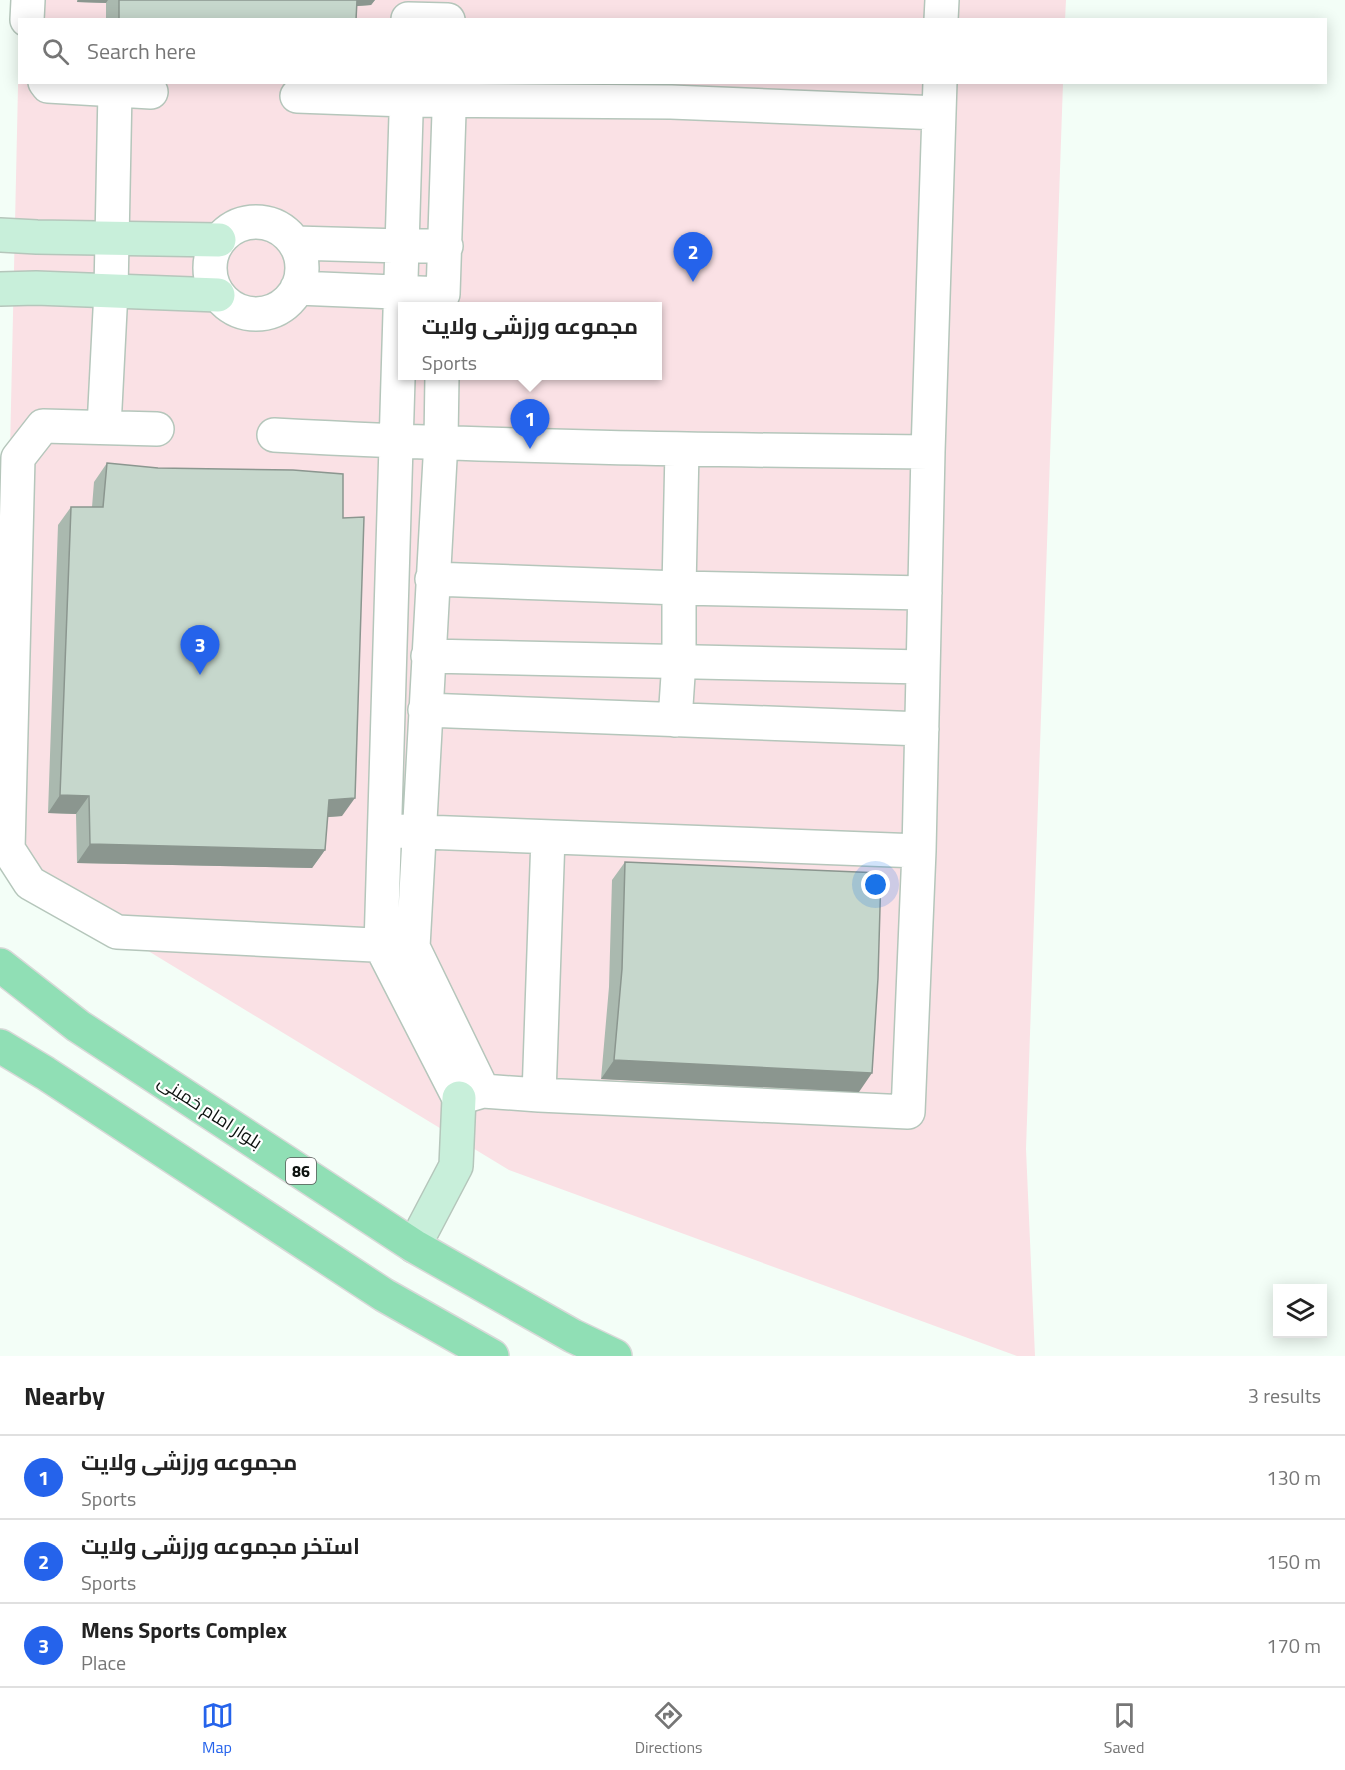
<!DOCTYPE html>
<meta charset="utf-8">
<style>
:root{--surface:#fff;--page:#f2f2f2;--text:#222;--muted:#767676;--line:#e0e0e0;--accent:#2563eb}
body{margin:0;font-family:"Titillium Web",Cairo,sans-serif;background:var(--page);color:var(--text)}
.controls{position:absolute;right:18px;bottom:18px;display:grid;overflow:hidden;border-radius:0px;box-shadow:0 3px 15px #0003}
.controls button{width:54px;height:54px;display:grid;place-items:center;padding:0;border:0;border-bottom:2px solid var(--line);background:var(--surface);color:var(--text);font:30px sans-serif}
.you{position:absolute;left:876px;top:885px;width:21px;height:21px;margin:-15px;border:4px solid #fff;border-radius:50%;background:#1a73e8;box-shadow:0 0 0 9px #1a73e833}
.badge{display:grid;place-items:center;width:39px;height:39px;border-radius:50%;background:var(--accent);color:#fff;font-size:20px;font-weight:700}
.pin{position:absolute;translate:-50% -50px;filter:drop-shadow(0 2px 3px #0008)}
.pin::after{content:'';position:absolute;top:32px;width:21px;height:18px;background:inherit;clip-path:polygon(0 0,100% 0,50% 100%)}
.popup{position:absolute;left:398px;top:302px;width:264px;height:78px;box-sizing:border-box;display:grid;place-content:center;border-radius:0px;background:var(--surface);filter:drop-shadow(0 2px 4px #0005);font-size:20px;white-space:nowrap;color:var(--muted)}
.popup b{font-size:22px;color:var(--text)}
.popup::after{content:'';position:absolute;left:50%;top:100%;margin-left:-12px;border:12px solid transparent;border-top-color:var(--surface)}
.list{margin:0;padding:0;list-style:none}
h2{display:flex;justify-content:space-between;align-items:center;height:78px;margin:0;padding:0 24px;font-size:26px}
h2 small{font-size:20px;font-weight:400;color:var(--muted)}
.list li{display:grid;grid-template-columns:39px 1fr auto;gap:18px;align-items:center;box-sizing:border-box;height:84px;padding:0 24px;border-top:2px solid var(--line)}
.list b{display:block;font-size:22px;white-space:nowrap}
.list p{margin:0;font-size:20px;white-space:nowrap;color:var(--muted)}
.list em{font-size:20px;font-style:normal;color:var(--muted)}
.icon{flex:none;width:33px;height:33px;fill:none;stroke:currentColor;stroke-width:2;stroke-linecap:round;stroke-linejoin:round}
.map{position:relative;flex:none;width:1345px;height:1356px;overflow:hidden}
.search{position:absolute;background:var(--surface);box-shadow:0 3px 15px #0003;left:18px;right:18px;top:18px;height:66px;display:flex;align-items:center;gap:15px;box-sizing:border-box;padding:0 21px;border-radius:0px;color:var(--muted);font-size:22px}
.sheet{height:330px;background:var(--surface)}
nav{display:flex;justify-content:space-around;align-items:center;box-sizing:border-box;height:84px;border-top:2px solid var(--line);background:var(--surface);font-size:16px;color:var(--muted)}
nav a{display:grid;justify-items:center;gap:3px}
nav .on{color:var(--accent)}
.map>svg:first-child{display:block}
</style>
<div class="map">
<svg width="1345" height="1356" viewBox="0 0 1345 1356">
<rect width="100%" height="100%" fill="#f3fef7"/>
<path fill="#fae1e5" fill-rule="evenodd" d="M20 0H1066L1065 20H20Z
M19 41 20 82 1063 83 1026 1149 1035 1356H1017L509 1170 117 932 44 880 2 816ZM402 306H658V376H402Z"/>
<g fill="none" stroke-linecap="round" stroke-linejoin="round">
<g stroke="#b5c6bb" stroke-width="36">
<path id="street" d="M408 19 448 20
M27 20 28 0
M941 20 942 0
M45 82 48 86 151 92
M297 96 406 100 671 102 939 113
M210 268a46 46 0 1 1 92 0a46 46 0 1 1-92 0Z
M295 243 402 246 407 82
M446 246H402L381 946 459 1098 483 1091 539 1095 548 837
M297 288 443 294 450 82
M442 376 441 441 413 947 483 1091
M104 427 111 291 115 90
M157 429 43 426 18 458 8 849 30 883 117 932 413 947
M274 435C492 447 710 450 928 452L919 851 908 1112 539 1095
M928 452 940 82
M432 579 679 588 682 450
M428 656 923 667
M425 710 922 729
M675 720 679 661V588L925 593
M396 831 919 851"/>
</g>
<g stroke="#b5c6bb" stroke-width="36">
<path id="secondary" d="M0 235 37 237 219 240
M0 289 36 288 218 295
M414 1246 456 1166 459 1098"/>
</g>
<g stroke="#d8d9d8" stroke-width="36">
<path id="primary" d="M0 965 78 1026 414 1246 573 1336 615 1356
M0 1046 45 1073 384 1295 492 1356"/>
</g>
<use href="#street" stroke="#fff" stroke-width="33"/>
<use href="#secondary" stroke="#c8efda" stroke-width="33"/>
<use href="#primary" stroke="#90dfb5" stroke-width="33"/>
</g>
<path fill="#aab9af" d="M77 0H375L371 5 357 6 356 20H106V3L77 2Z
M107 463 342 816 327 817 325 850 312 868 77 863 76 814 48 813 58 525 71 507H92L94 482Z
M625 862 859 1092 601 1079 609 987 612 880Z"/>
<path fill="#8b968f" d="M78 0H108L106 3 77 2Z
M350 0H375L371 5 345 7Z
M60 795 89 796 76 814 48 813Z
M355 798 342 816 316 818 329 800Z
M90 844 325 850 312 868 77 863Z
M614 1060 872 1073 859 1092 601 1079Z"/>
<path fill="#c6d7cc" stroke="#8b968f" stroke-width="1.5" d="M119 0H357L356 20H119Z
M107 463 158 468 293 470 343 474V518L364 517 355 798 329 800 325 850 90 844 89 796 60 795 71 507H103Z
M625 862 881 873 878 978 872 1073 614 1060 622 969Z"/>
<g text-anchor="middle" stroke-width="4.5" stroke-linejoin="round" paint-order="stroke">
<rect fill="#fff" stroke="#555856" stroke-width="1.5" x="286" y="1158" width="30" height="26" rx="4.5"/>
<g font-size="16" font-weight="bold" fill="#0c110e">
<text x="301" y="1177">86</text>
</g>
<g font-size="18" fill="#0c110e" stroke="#fff">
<text transform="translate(210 1112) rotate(33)" y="6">بلوار امام خمینی</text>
</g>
</g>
</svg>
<div class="controls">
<button><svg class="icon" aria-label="layers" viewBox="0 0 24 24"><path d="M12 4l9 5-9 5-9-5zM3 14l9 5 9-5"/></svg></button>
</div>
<div class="you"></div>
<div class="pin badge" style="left:530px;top:449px">1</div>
<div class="popup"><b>مجموعه ورزشی ولایت</b>Sports</div>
<div class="pin badge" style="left:693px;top:282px">2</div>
<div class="pin badge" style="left:200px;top:675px">3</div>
<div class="search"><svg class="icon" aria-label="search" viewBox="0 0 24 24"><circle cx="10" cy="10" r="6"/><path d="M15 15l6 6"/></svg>Search here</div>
</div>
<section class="sheet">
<h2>Nearby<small>3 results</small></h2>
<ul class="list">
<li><span class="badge">1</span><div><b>مجموعه ورزشی ولایت</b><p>Sports</p></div><em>130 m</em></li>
<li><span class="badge">2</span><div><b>استخر مجموعه ورزشی ولایت</b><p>Sports</p></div><em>150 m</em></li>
<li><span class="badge">3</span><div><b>Mens Sports Complex</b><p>Place</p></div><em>170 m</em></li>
</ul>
</section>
<nav>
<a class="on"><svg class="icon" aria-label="map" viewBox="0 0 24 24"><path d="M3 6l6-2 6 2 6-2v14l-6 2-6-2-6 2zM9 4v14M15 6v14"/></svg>Map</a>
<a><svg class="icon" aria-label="directions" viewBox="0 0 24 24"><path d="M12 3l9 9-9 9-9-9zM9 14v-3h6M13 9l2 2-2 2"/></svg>Directions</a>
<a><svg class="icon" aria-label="saved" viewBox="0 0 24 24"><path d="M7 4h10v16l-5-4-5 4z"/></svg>Saved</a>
</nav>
